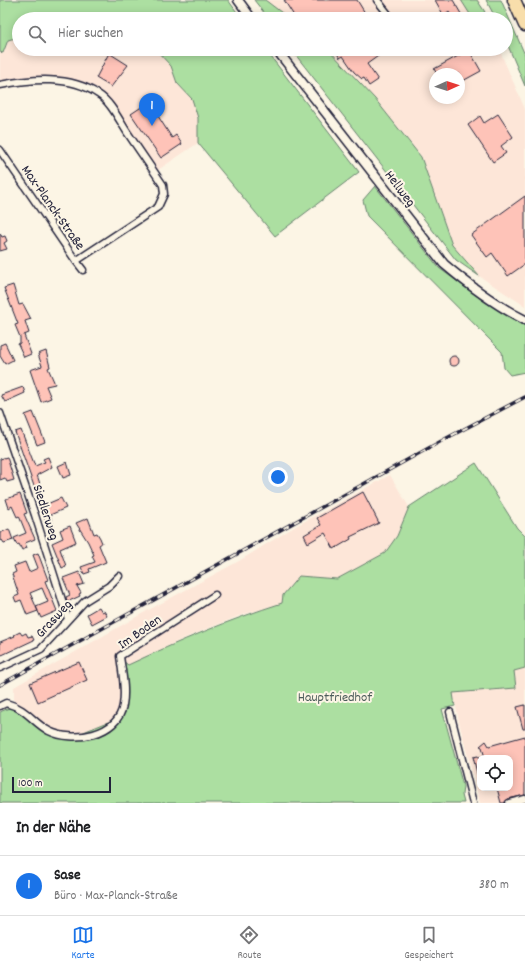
<!DOCTYPE html>
<html lang="de">
<meta charset="utf-8">
<style>
:root{--surface:#fff;--page:#f6f6f6;--text:#202124;--muted:#757577;--line:#e0e0e0;--accent:#1a73e8}
body{margin:0;font-family:Dekko,sans-serif;background:var(--page);color:var(--text)}
.controls{position:absolute;right:12px;bottom:12px;display:grid;overflow:hidden;border-radius:8px;box-shadow:0 2px 10px #0003}
.controls button{width:36px;height:36px;display:grid;place-items:center;padding:0;border:0;border-bottom:1px solid var(--line);background:var(--surface);color:var(--text);font:20px sans-serif}
.compass{position:absolute;left:429px;top:68px;width:36px;height:36px;border-radius:50%;background:var(--surface);box-shadow:0 2px 10px #0003;rotate:87deg}
.scale{position:absolute;left:12px;bottom:10px;width:99px;box-sizing:border-box;padding-left:4px;border:2px solid #22223b;border-top:0;font-size:11px;line-height:14px;white-space:nowrap;color:#22223b;-webkit-text-stroke:3px #fcf5e5;paint-order:stroke}
.you{position:absolute;left:278px;top:477px;width:14px;height:14px;margin:-10px;border:3px solid #fff;border-radius:50%;background:#1a73e8;box-shadow:0 0 0 6px #1a73e833}
.badge{display:grid;place-items:center;width:26px;height:26px;border-radius:50%;background:var(--accent);color:#fff;font-size:13px;font-weight:700}
.pin{position:absolute;translate:-50% -33px;filter:drop-shadow(0 1px 2px #0008)}
.pin::after{content:'';position:absolute;top:21px;width:14px;height:12px;background:inherit;clip-path:polygon(0 0,100% 0,50% 100%)}
.list{margin:0;padding:0;list-style:none}
h2{display:flex;justify-content:space-between;align-items:center;height:52px;margin:0;padding:0 16px;font-size:17px}
h2 small{font-size:13px;font-weight:400;color:var(--muted)}
.list li{display:grid;grid-template-columns:26px 1fr auto;gap:12px;align-items:center;box-sizing:border-box;height:60px;padding:0 16px;border-top:1px solid var(--line)}
.list b{display:block;font-size:15px;white-space:nowrap}
.list p{margin:0;font-size:13px;white-space:nowrap;color:var(--muted)}
.list em{font-size:13px;font-style:normal;color:var(--muted)}
.icon{flex:none;width:22px;height:22px;fill:none;stroke:currentColor;stroke-width:2;stroke-linecap:round;stroke-linejoin:round}
.map{position:relative;flex:none;width:525px;height:803px;overflow:hidden}
.search{position:absolute;background:var(--surface);box-shadow:0 2px 10px #0003;left:12px;right:12px;top:12px;height:44px;display:flex;align-items:center;gap:10px;box-sizing:border-box;padding:0 14px;border-radius:22px;color:var(--muted);font-size:15px}
.sheet{height:112px;background:var(--surface)}
nav{display:flex;justify-content:space-around;align-items:center;box-sizing:border-box;height:56px;border-top:1px solid var(--line);background:var(--surface);font-size:11px;color:var(--muted)}
nav a{display:grid;justify-items:center;gap:2px}
nav .on{color:var(--accent)}
.map>svg:first-child{display:block}
</style>
<div class="map">
<svg width="525" height="803" viewBox="0 0 525 803">
<rect width="100%" height="100%" fill="#fcf5e5"/>
<filter id="ink" filterUnits="userSpaceOnUse"><feTurbulence type="fractalNoise" baseFrequency=".025" numOctaves="2"/><feDisplacementMap in="SourceGraphic" scale="8" xChannelSelector="R" yChannelSelector="G"/><feConvolveMatrix kernelMatrix="1 2 1 2 8 2 1 2 1" color-interpolation-filters="sRGB"/></filter>
<g filter="url(#ink)">
<path fill="#fde6d8" fill-rule="evenodd" d="M265 0H479L487 19H290Z
M19 37V49H155L171 66 177 83 192 99 198 118V143L155 172 106 100 69 81 0 84V52L3 53 8 40Z
M328 49H499L525 109V306L479 276 452 245 421 156 375 99ZM435 74H459V98H435Z
M390 475 409 507 397 536 385 553 337 579 299 576 283 595 282 603 239 616 185 638 128 665 118 656 122 695 119 713 114 720 81 733 57 732 41 723 14 700V687L145 612 239 561 296 526Z
M525 668V803H480L460 726 453 693 515 688 514 671ZM480 758H510V788H480Z"/>
<path fill="#acdfa1" stroke="#67806e" d="M0 0H228L242 19H19V37L8 40 3 53 0 52Z
M254 0H265L290 19H269Z
M461 0H477L485 12 473 19Z
M486 0H501L525 55V86L506 41V19H496Z
M155 49H265L359 172 275 236 198 143V118L192 99 177 83 171 66Z
M291 49H328L375 99 421 157 452 245 479 276 456 260Z
M375 186 439 268 485 302 525 326V372L510 375 504 368 502 352 367 216 363 200Z
M476 463 517 528 525 536V668L514 671 516 688 453 693 455 706 442 709 463 786 462 795 464 803H0V712L9 708 27 712 41 723 57 732 68 734 81 733 113 720 119 713 122 695 117 656 128 665C179 641 229 620 282 603L283 595 299 576 337 579 385 553 397 536 409 507Z"/>
<path fill="#fec3b8" stroke="#22223b" d="M284 0H357L365 13 357 19H296Z
M435 0H453L464 19H453L449 12 444 16Z
M334 49H388L367 64 378 80 369 86 364 78 362 79 354 72 343 56 340 58Z
M469 50 481 71 459 83V74H437L434 69Z
M109 53 128 65 111 87 96 78Z
M149 102 172 138 176 135 182 144 161 158 131 114Z
M498 114 513 137 501 146 506 153 493 162 468 125 480 116 484 123Z
M525 196V264L508 276 492 253 487 257 471 235Z
M0 233 2 237 5 236 7 241 4 243 7 249 0 251Z
M13 285 19 305 23 304 31 319 25 321 29 333 24 335 31 354 24 357 18 344 20 343V337L15 325 18 324 4 288Z
M5 343 13 360 5 364 0 356V345Z
M46 351 50 367 48 368 55 384 46 386 51 398 41 402 30 370 42 366 38 354Z
M449 361a5 5 0 1 1 10 0a5 5 0 1 1-10 0Z
M23 387 25 393 5 402 1 395Z
M33 412 45 442 37 445 25 415Z
M21 430 35 466 45 462 43 459 48 457 52 467 37 475 41 487 35 489 15 432Z
M7 457 14 480 7 482 5 478 0 480V459Z
M67 462 71 475 63 478 58 466Z
M363 492 379 523 350 537 351 539 334 549 325 533 308 543 304 535 321 525 317 518Z
M20 494 27 513 24 514 35 539 25 543 27 548 22 550 19 544 17 545 14 538 26 533 19 516 17 517 12 506 9 508 6 499Z
M61 498 66 508 50 515 54 526 49 528 40 507Z
M88 518 94 534 97 533 100 538 102 543 99 545 106 562 89 569 90 572 84 574 81 567 95 562 92 556 94 555 88 542 76 523Z
M70 526 76 542 60 549 66 566 62 568 52 543 63 538 60 530Z
M9 529 13 540 4 543 2 540 0 541V533Z
M38 553 48 580 45 581 57 611 41 618 36 607 48 602 42 588 30 593 38 611 27 615 21 600 16 602 14 597 19 595 12 574 16 572 14 566 25 562 29 572 38 568 33 555Z
M79 572 84 584 77 586 81 593 79 594 80 596 67 602 66 597 70 595 63 578Z
M99 607 102 612 104 611 107 616 92 624 87 614Z
M20 632 22 635 26 633 28 637 32 636 34 640 2 655 0 653V642L15 636 14 635Z
M79 662 87 680 38 702 30 683Z
M525 705V729H523L517 707Z
M525 736V795L508 799 505 803H501L497 788H510V758H485L482 747 480 746 486 741 489 746Z
M478 756 480 762V777H478L473 757Z"/>
<g fill="none" stroke-linecap="round" stroke-linejoin="round">
<g stroke="#22223b" stroke-width="9">
<path id="minor" d="M377 0 392 19
M0 85C31 79 70 75 98 94 111 102 119 120 127 132 139 150 151 167 163 185L164 194 158 207 76 261 0 150
M76 261 83 270
M0 413 35 515 68 619
M0 668 41 649 85 601 109 586 119 576
M0 706 6 703C28 709 32 722 49 731 73 743 118 736 123 705 126 689 122 672 120 656L215 595
M450 712 473 803
M509 803 525 799"/>
</g>
<g stroke="#22223b" stroke-width="11">
<path id="tertiary" d="M238 0 252 19
M276 49 444 264C470 286 495 305 525 320"/>
</g>
<g stroke="#22223b" stroke-width="15">
<path id="motorway" d="M514 0 525 25"/>
</g>
<use href="#minor" stroke="#fcf5e5" stroke-width="6"/>
<use href="#tertiary" stroke="#fcf5e5" stroke-width="8"/>
<use href="#motorway" stroke="#f8deab" stroke-width="12"/>
<g stroke="#22223b" stroke-width="3.5">
<path id="rail" d="M0 685 445 439 525 397"/>
</g>
<use href="#rail" stroke="#fcf5e5" stroke-width="2" stroke-dasharray="6" stroke-linecap="butt"/>
</g>
</g>
<g text-anchor="middle" stroke-width="4" stroke-linejoin="round" paint-order="stroke">
<g font-size="14" fill="#22223b" stroke="#fcf5e5">
<text transform="translate(401 188) rotate(53)" y="5">Hellweg</text>
<text transform="translate(54 207) rotate(55)" y="5">Max-Planck-Straße</text>
<text transform="translate(47 512) rotate(72)" y="5">Siedlerweg</text>
<text transform="translate(53 618) rotate(-47)" y="5">Grasweg</text>
<text transform="translate(139 631) rotate(-35)" y="5">Im Boden</text>
</g>
<g font-size="14" fill="#4b5b5a" stroke="#fcf5e5">
<text x="335" y="701">Hauptfriedhof</text>
</g>
</g>
</svg>
<div class="controls">
<button><svg class="icon" aria-label="locate" viewBox="0 0 24 24"><circle cx="12" cy="12" r="6"/><path d="M12 2v4M12 18v4M2 12h4M18 12h4"/></svg></button>
</div>
<svg class="compass" viewBox="-18 -18 36 36"><path d="M0-13l5 13h-10z" fill="#e53935"/><path d="M0 13l5-13h-10z" fill="#757577"/></svg>
<div class="scale">100 m</div>
<div class="you"></div>
<div class="pin badge" style="left:152px;top:126px">1</div>
<div class="search"><svg class="icon" aria-label="search" viewBox="0 0 24 24"><circle cx="10" cy="10" r="6"/><path d="M15 15l6 6"/></svg>Hier suchen</div>
</div>
<section class="sheet">
<h2>In der Nähe<small></small></h2>
<ul class="list">
<li><span class="badge">1</span><div><b>Sase</b><p>Büro · Max-Planck-Straße</p></div><em>380 m</em></li>
</ul>
</section>
<nav>
<a class="on"><svg class="icon" aria-label="map" viewBox="0 0 24 24"><path d="M3 6l6-2 6 2 6-2v14l-6 2-6-2-6 2zM9 4v14M15 6v14"/></svg>Karte</a>
<a><svg class="icon" aria-label="directions" viewBox="0 0 24 24"><path d="M12 3l9 9-9 9-9-9zM9 14v-3h6M13 9l2 2-2 2"/></svg>Route</a>
<a><svg class="icon" aria-label="saved" viewBox="0 0 24 24"><path d="M7 4h10v16l-5-4-5 4z"/></svg>Gespeichert</a>
</nav>
